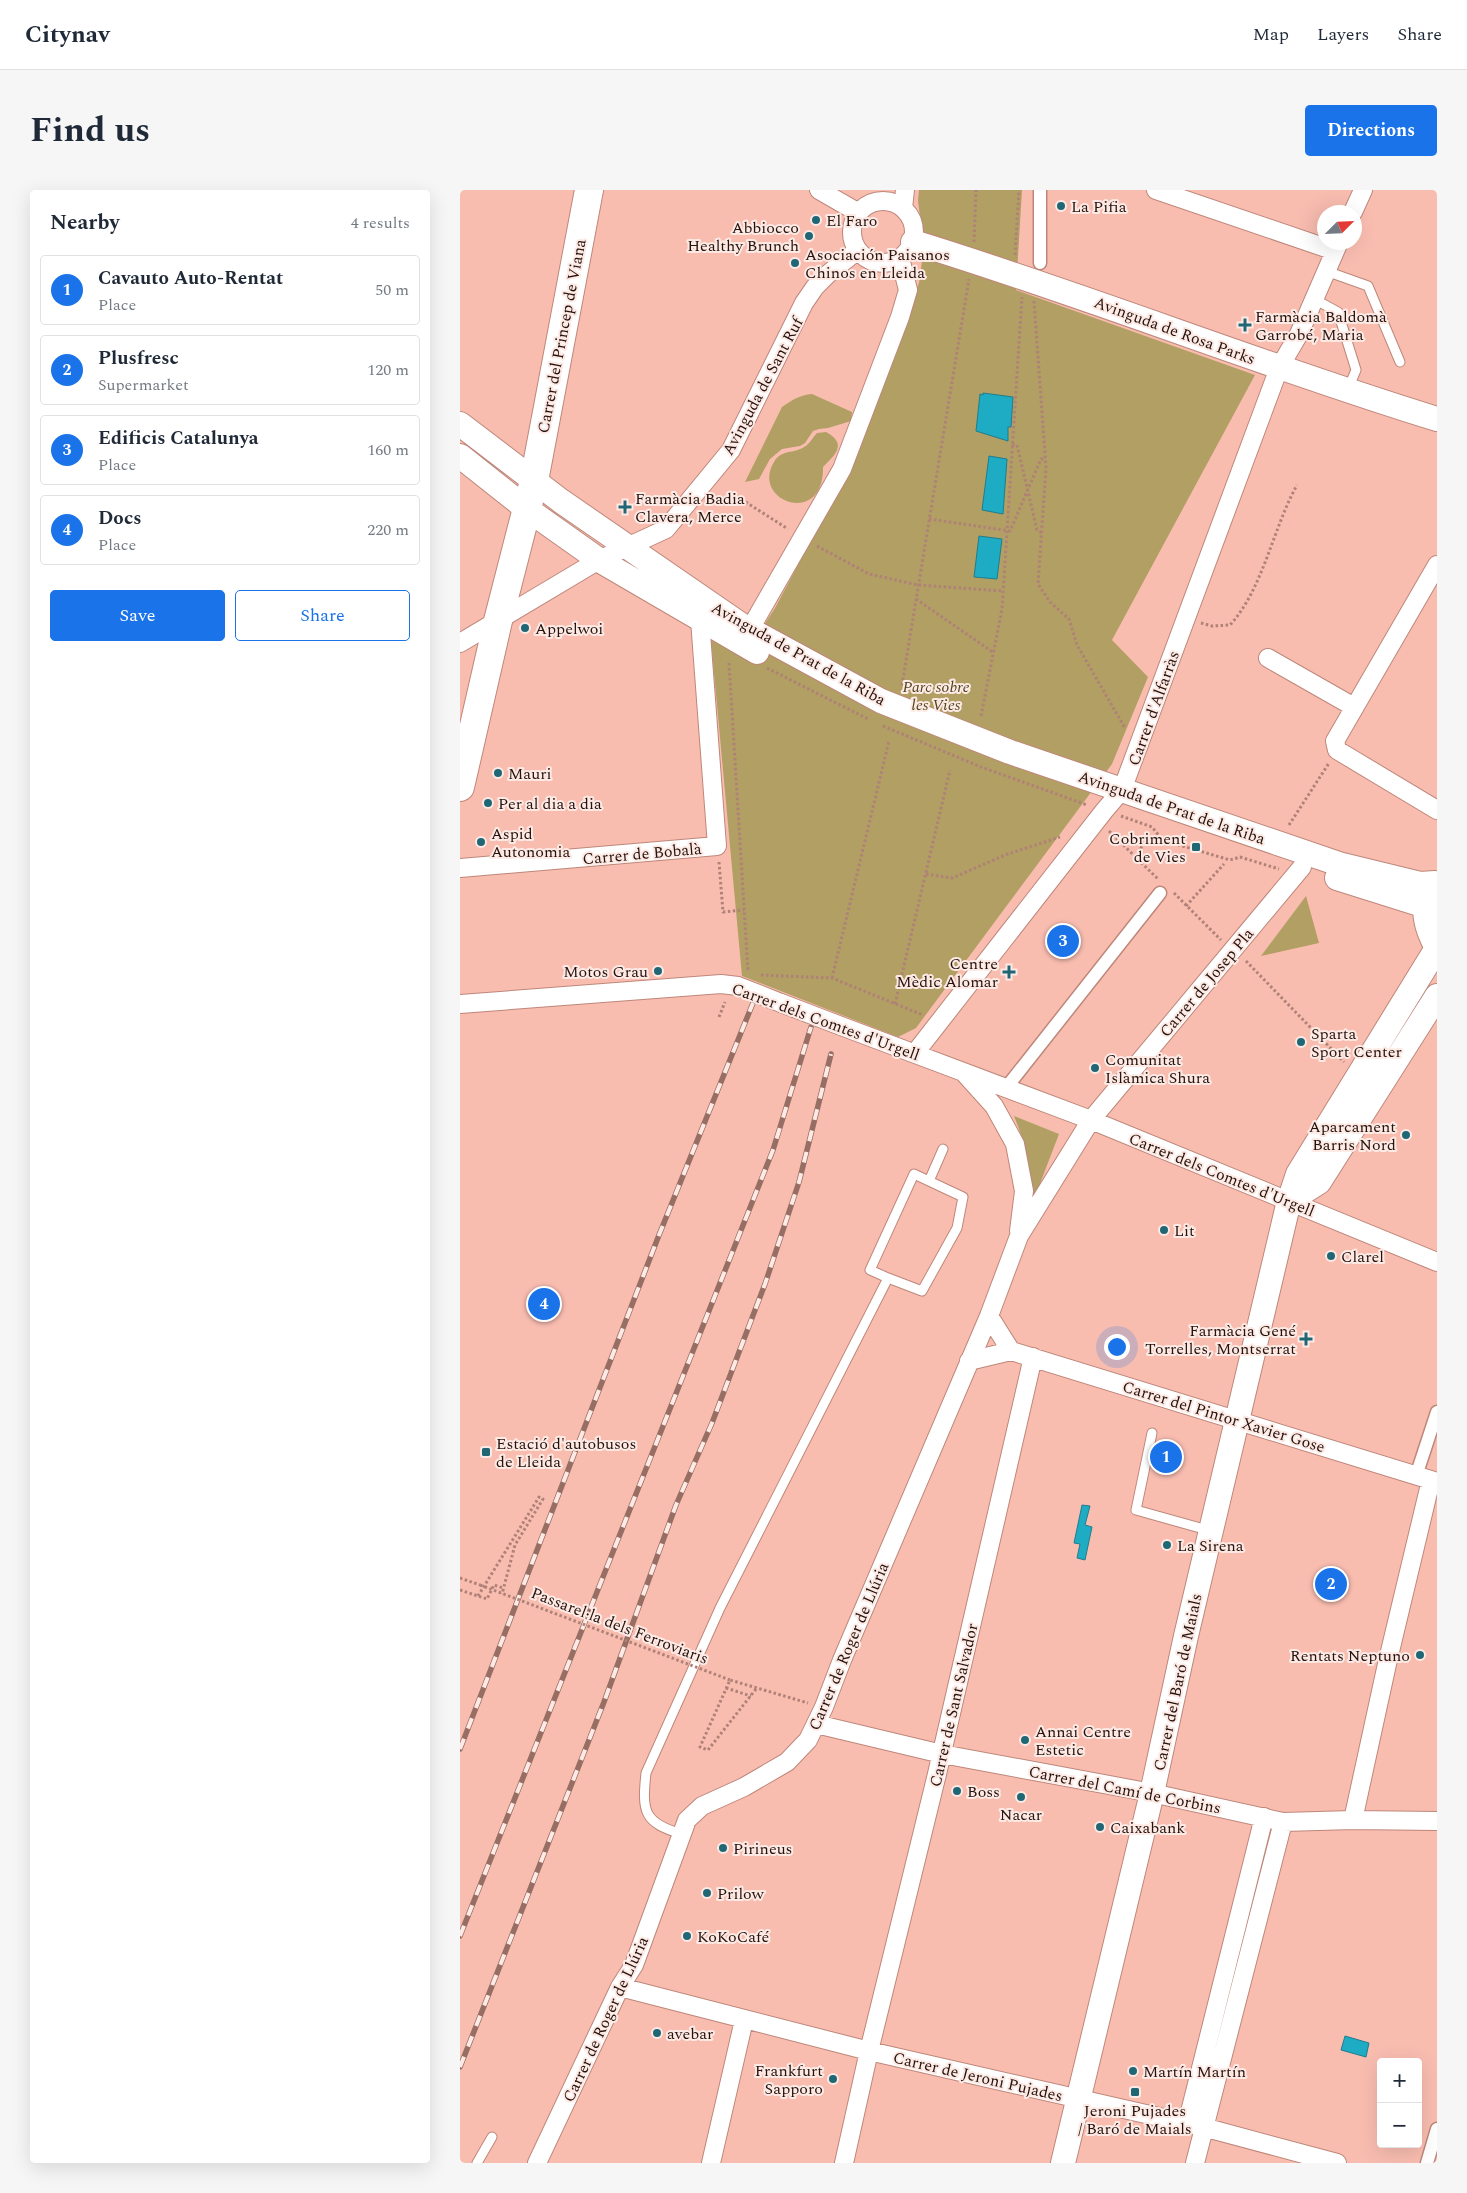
<!DOCTYPE html>
<meta charset="utf-8">
<style>
:root{--surface:#fff;--page:#f6f6f7;--text:#1f2937;--muted:#747a83;--line:#e0e1e3;--accent:#1a73e8}
body{margin:0;font-family:Spectral,serif;background:var(--page);color:var(--text)}
.controls{position:absolute;right:15px;bottom:15px;display:grid;overflow:hidden;border-radius:5px;box-shadow:0 5px 20px #0002}
.controls button{width:45px;height:45px;display:grid;place-items:center;padding:0;border:0;border-bottom:1px solid var(--line);background:var(--surface);color:var(--text);font:25px sans-serif}
.compass{position:absolute;left:857px;top:15px;width:45px;height:45px;border-radius:50%;background:var(--surface);box-shadow:0 5px 20px #0002;rotate:66deg}
.you{position:absolute;left:656px;top:1156px;width:18px;height:18px;margin:-12px;border:4px solid #fff;border-radius:50%;background:#1a73e8;box-shadow:0 0 0 8px #1a73e833}
.badge{display:grid;place-items:center;width:32px;height:32px;border-radius:50%;background:var(--accent);color:#fff;font-size:16px;font-weight:700}
.pin{position:absolute;translate:-50% -50%;border:2px solid #fff;box-shadow:0 1px 5px #0006}
.list{margin:0;padding:0;list-style:none}
h2{display:flex;justify-content:space-between;align-items:center;height:65px;margin:0;padding:0 20px;font-size:21px}
h2 small{font-size:16px;font-weight:400;color:var(--muted)}
.list li{display:grid;grid-template-columns:32px 1fr auto;gap:15px;align-items:center;box-sizing:border-box;height:70px;margin:0 10px 10px;padding:0 10px;border:1px solid var(--line);border-radius:5px}
.list b{display:block;font-size:19px;white-space:nowrap}
.list p{margin:0;font-size:16px;white-space:nowrap;color:var(--muted)}
.list em{font-size:16px;font-style:normal;color:var(--muted)}
.actions{display:flex;gap:10px;padding:15px 20px}
.actions a{flex:1;padding:11px 0;border:1px solid var(--accent);border-radius:5px;text-align:center;font-size:18px;color:var(--accent)}
.actions .main{background:var(--accent);color:#fff}
.map{position:relative;flex:none;width:977px;height:1973px;overflow:hidden;border-radius:5px}
header{display:flex;align-items:center;gap:30px;box-sizing:border-box;height:70px;padding:0 25px;background:var(--surface);border-bottom:1px solid var(--line)}
header strong{font-size:24px}
nav{display:flex;gap:28px;margin-inline-start:auto;font-size:18px}
.intro{display:flex;align-items:center;justify-content:space-between;box-sizing:border-box;height:120px;padding:0 30px}
h1{margin:0;font-size:35px}
.button{padding:12px 22px;border-radius:5px;background:var(--accent);color:#fff;font-size:18px;font-weight:700}
main{display:flex;gap:30px;padding:0 30px}
aside{flex:1;background:var(--surface);border-radius:5px;box-shadow:0 5px 20px #0002}
.map>svg:first-child{display:block}
</style>
<header>
<strong>Citynav</strong>
<nav><a>Map</a><a>Layers</a><a>Share</a></nav>
</header>
<div class="intro"><h1>Find us</h1><a class="button">Directions</a></div>
<main>
<aside>
<h2>Nearby<small>4 results</small></h2>
<ul class="list">
<li><span class="badge">1</span><div><b>Cavauto Auto-Rentat</b><p>Place</p></div><em>50 m</em></li>
<li><span class="badge">2</span><div><b>Plusfresc</b><p>Supermarket</p></div><em>120 m</em></li>
<li><span class="badge">3</span><div><b>Edificis Catalunya</b><p>Place</p></div><em>160 m</em></li>
<li><span class="badge">4</span><div><b>Docs</b><p>Place</p></div><em>220 m</em></li>
</ul>
<div class="actions"><a class="main">Save</a><a>Share</a></div>
</aside>
<div class="map">
<svg width="977" height="1973" viewBox="0 0 977 1973">
<rect width="100%" height="100%" fill="#f9bdb0"/>
<path fill="#b29f63" d="M459 0H562L556 100 795 185 652 450 688 487 652 574 456 838 438 847 282 786 251 450 284 466 315 418 375 306 410 223 459 93 464 57 458 11Z
M352 204 392 222 391 231 368 238 359 239 353 241 345 253 340 256 322 259 310 269 299 289 285 292 322 217C332 210 340 205 352 204Z
M366 242C388 254 375 265 363 277 364 338 290 311 314 272 321 259 334 264 344 257 349 255 353 247 357 243Z
M846 706 859 753 801 766Z
M554 926 599 944 576 1004 570 1002C571 975 564 951 554 926Z"/>
<path fill="#1eabc4" stroke="#207d8d" d="M523 203 553 207 551 237H548V251L516 241 520 204 523 205Z
M529 266 547 269 543 324 522 320Z
M519 346 542 349 537 389 514 387Z
M622 1315 630 1316 625 1335 632 1337 625 1370 617 1368 620 1354 614 1353Z
M885 1846 909 1853 906 1867 881 1860Z"/>
<g fill="none" stroke-linecap="round" stroke-linejoin="round">
<g stroke="#be877a" stroke-width="11">
<path id="service" d="M866 81 908 96 940 172
M854 109 878 122 896 180 888 199
M469 991 483 959
M692 1243 676 1320 751 1341
M222 1644C183 1633 182 1621 186 1583L260 1418 428 1088 410 1080 454 984 503 1007 497 1038 462 1101 428 1088
M17 1973 32 1947"/>
</g>
<g stroke="#be877a" stroke-width="15">
<path id="pedestrian" d="M580 73V0
M546 898 700 703
M956 1286 977 1222
M967 1973 977 1939"/>
</g>
<g stroke="#be877a" stroke-width="20">
<path id="minor" d="M359 0 399 23
M696 0 875 61
M392 42a31 31 0 1 1 62 0a31 31 0 1 1-62 0Z
M443 18 445 0
M893 22 903 0
M977 375 875 551 877 560 977 620
M290 439 382 279 440 127 448 100 440 68
M0 453 139 370 206 339 271 260 344 113 355 97 368 84 398 60
M808 468 894 517
M0 678 257 656 240 430
M0 814 261 794 278 796 321 813
M381 836 631 930 977 1072
M455 863 644 621 662 600 819 178 839 144 879 52
M506 885 534 916 555 954 564 1001 559 1041
M529 1126 551 1161
M509 1171 551 1161 977 1292
M356 1534 482 1564 692 1603 823 1632 893 1630 977 1631
M893 1630 927 1474 971 1290
M160 1797 409 1861 743 1937 877 1973
M727 1934 804 1627
M77 1973 160 1797 174 1775 227 1630 242 1616 284 1597 327 1572 348 1550 364 1517 382 1470 529 1126 559 1046 631 930 842 677
M251 1973 284 1830
M384 1973 409 1861 477 1584 573 1167
M735 1973 823 1632"/>
</g>
<g stroke="#be877a" stroke-width="26">
<path id="secondary" d="M453 52C629 106 801 175 977 229
M0 234 101 311 281 435 421 511 550 562 882 675 960 694 975 693
M0 266 67 319 139 370 297 462
M877 688 966 716
M971 701C960 720 967 740 977 758
M829 1011 859 992 977 806
M603 1973 692 1603 726 1446 829 1011 838 984 977 758"/>
</g>
<g stroke="#be877a" stroke-width="30">
<path id="primary" d="M0 597 38 431 74 291 129 0"/>
</g>
<path stroke="#af8177" stroke-width="3" stroke-dasharray="2.5 2.5" stroke-linecap="butt" d="M514 52 516 0
M555 65 559 0
M574 111 586 278 578 394 590 412 609 429 617 455 665 538
M552 255H557L577 340 582 343
M273 304 328 339
M469 329 550 341 581 269H585
M357 356 409 384 458 395 543 401
M456 409 534 463
M741 433 752 436 770 435C803 399 813 338 837 295
M269 473 288 782
M307 478 408 529
M442 495 509 89
M521 526 542 419 562 107
M423 536 521 577 627 615
M661 626 692 637 700 647 709 652 770 670 780 667 819 679
M829 635 869 573
M649 641 698 689
M677 668 685 648
M259 672 263 722 284 720
M466 684 492 688 545 665 600 647
M714 703 761 750
M726 716 764 674
M786 771 884 872
M301 785 372 788 463 825
M372 788 429 551
M435 814 490 580
M259 827 265 812
M0 1388 20 1395
M0 1400 27 1409 34 1395 43 1398
M18 1406 79 1307 83 1309 55 1355 42 1404
M266 1498 291 1506
M296 1499 248 1560 240 1557 270 1490 348 1513"/>
<use href="#service" stroke="#fff" stroke-width="9"/>
<use href="#pedestrian" stroke="#fff" stroke-width="12"/>
<use href="#minor" stroke="#fff" stroke-width="18"/>
<use href="#secondary" stroke="#fff" stroke-width="24"/>
<use href="#primary" stroke="#fff" stroke-width="28"/>
<g stroke="#976e64" stroke-width="5.5">
<path id="rail" d="M0 1559 199 1045 293 813
M0 1746 313 960 351 837
M0 1877 144 1512 216 1315 252 1233 305 1094 339 992 371 864"/>
</g>
<use href="#rail" stroke="#fdeae5" stroke-width="4" stroke-dasharray="11" stroke-linecap="butt"/>
<g stroke="#be877a" stroke-width="20" stroke-linecap="butt">
<path id="minor-bridge" d="M321 813 381 836"/>
</g>
<path stroke="#af8177" stroke-width="3" stroke-dasharray="2.5 2.5" stroke-linecap="butt" d="M20 1395 270 1490"/>
<use href="#minor-bridge" stroke="#fff" stroke-width="18"/>
</g>
<g fill="#1f6775" stroke="#fdeae5" stroke-width="2">
<circle cx="601" cy="16" r="5"/>
<circle cx="356" cy="30" r="5"/>
<circle cx="349" cy="46" r="5"/>
<circle cx="335" cy="73" r="5"/>
<path d="M782.5 127.5h5v5h5v5h-5v5h-5v-5h-5v-5h5z"/>
<path d="M162.5 309.5h5v5h5v5h-5v5h-5v-5h-5v-5h5z"/>
<circle cx="65" cy="438" r="5"/>
<circle cx="38" cy="583" r="5"/>
<circle cx="28" cy="613" r="5"/>
<circle cx="21" cy="652" r="5"/>
<rect x="731" y="652" width="10" height="10" rx="2.5"/>
<circle cx="198" cy="781" r="5"/>
<path d="M546.5 774.5h5v5h5v5h-5v5h-5v-5h-5v-5h5z"/>
<circle cx="841" cy="852" r="5"/>
<circle cx="635" cy="878" r="5"/>
<circle cx="946" cy="945" r="5"/>
<circle cx="704" cy="1040" r="5"/>
<circle cx="871" cy="1066" r="5"/>
<path d="M843.5 1141.5h5v5h5v5h-5v5h-5v-5h-5v-5h5z"/>
<rect x="21" y="1257" width="10" height="10" rx="2.5"/>
<circle cx="707" cy="1355" r="5"/>
<circle cx="960" cy="1465" r="5"/>
<circle cx="565" cy="1550" r="5"/>
<circle cx="497" cy="1601" r="5"/>
<circle cx="561" cy="1607" r="5"/>
<circle cx="640" cy="1637" r="5"/>
<circle cx="263" cy="1658" r="5"/>
<circle cx="247" cy="1703" r="5"/>
<circle cx="227" cy="1746" r="5"/>
<circle cx="197" cy="1843" r="5"/>
<circle cx="673" cy="1881" r="5"/>
<circle cx="373" cy="1889" r="5"/>
<rect x="670" y="1897" width="10" height="10" rx="2.5"/>
</g>
<g text-anchor="middle" stroke-width="4" stroke-linejoin="round" paint-order="stroke">
<g font-size="16" fill="#26120d" stroke="#fdeae5" text-anchor="start">
<text x="611" y="22">La Pifia</text>
<text x="366" y="36">El Faro</text>
<text x="339" y="43" text-anchor="end">Abbiocco<tspan x="339" dy="18">Healthy Brunch</tspan></text>
<text x="345" y="70">Asociación Paisanos<tspan x="345" dy="18">Chinos en Lleida</tspan></text>
<text x="795" y="132">Farmàcia Baldomà<tspan x="795" dy="18">Garrobé, Maria</tspan></text>
<text x="175" y="314">Farmàcia Badia<tspan x="175" dy="18">Clavera, Merce</tspan></text>
<text x="75" y="444">Appelwoi</text>
<text x="48" y="589">Mauri</text>
<text x="38" y="619">Per al dia a dia</text>
<text x="31" y="649">Aspid<tspan x="31" dy="18">Autonomia</tspan></text>
<text x="726" y="654" text-anchor="end">Cobriment<tspan x="726" dy="18">de Vies</tspan></text>
<text x="538" y="779" text-anchor="end">Centre<tspan x="538" dy="18">Mèdic Alomar</tspan></text>
<text x="188" y="787" text-anchor="end">Motos Grau</text>
<text x="851" y="849">Sparta<tspan x="851" dy="18">Sport Center</tspan></text>
<text x="645" y="875">Comunitat<tspan x="645" dy="18">Islàmica Shura</tspan></text>
<text x="936" y="942" text-anchor="end">Aparcament<tspan x="936" dy="18">Barris Nord</tspan></text>
<text x="714" y="1046">Lit</text>
<text x="881" y="1072">Clarel</text>
<text x="836" y="1146" text-anchor="end">Farmàcia Gené<tspan x="836" dy="18">Torrelles, Montserrat</tspan></text>
<text x="36" y="1259">Estació d'autobusos<tspan x="36" dy="18">de Lleida</tspan></text>
<text x="717" y="1361">La Sirena</text>
<text x="950" y="1471" text-anchor="end">Rentats Neptuno</text>
<text x="575" y="1547">Annai Centre<tspan x="575" dy="18">Estetic</tspan></text>
<text x="507" y="1607">Boss</text>
<text x="561" y="1630" text-anchor="middle">Nacar</text>
<text x="650" y="1643">Caixabank</text>
<text x="273" y="1664">Pirineus</text>
<text x="257" y="1709">Prilow</text>
<text x="237" y="1752">KoKoCafé</text>
<text x="207" y="1849">avebar</text>
<text x="363" y="1886" text-anchor="end">Frankfurt<tspan x="363" dy="18">Sapporo</tspan></text>
<text x="683" y="1887">Martín Martín</text>
<text x="675" y="1926" text-anchor="middle">Jeroni Pujades<tspan x="675" dy="18">/ Baró de Maials</tspan></text>
</g>
<g font-size="16" fill="#26120d" stroke="#fdeae5">
<text transform="translate(715 140) rotate(20)" y="6">Avinguda de Rosa Parks</text>
<text transform="translate(101 146) rotate(-79)" y="6">Carrer del Princep de Viana</text>
<text transform="translate(302 196) rotate(-62)" y="6">Avinguda de Sant Ruf</text>
<text transform="translate(339 463) rotate(29)" y="6">Avinguda de Prat de la Riba</text>
<text transform="translate(693 518) rotate(-70)" y="6">Carrer d'Alfarràs</text>
<text transform="translate(712 617) rotate(19)" y="6">Avinguda de Prat de la Riba</text>
<text transform="translate(182 663) rotate(-5)" y="6">Carrer de Bobalà</text>
<text transform="translate(746 792) rotate(-50)" y="6">Carrer de Josep Pla</text>
<text transform="translate(366 831) rotate(20)" y="6">Carrer dels Comtes d'Urgell</text>
<text transform="translate(762 984) rotate(22)" y="6">Carrer dels Comtes d'Urgell</text>
<text transform="translate(764 1226) rotate(17)" y="6">Carrer del Pintor Xavier Gose</text>
<text transform="translate(160 1435) rotate(21)" y="6">Passarel·la dels Ferroviaris</text>
<text transform="translate(388 1456) rotate(-67)" y="6">Carrer de Roger de Llúria</text>
<text transform="translate(717 1492) rotate(-78)" y="6">Carrer del Baró de Maials</text>
<text transform="translate(493 1515) rotate(-77)" y="6">Carrer de Sant Salvador</text>
<text transform="translate(665 1599) rotate(11)" y="6">Carrer del Camí de Corbins</text>
<text transform="translate(145 1829) rotate(-65)" y="6">Carrer de Roger de Llúria</text>
<text transform="translate(518 1886) rotate(13)" y="6">Carrer de Jeroni Pujades</text>
</g>
<g font-size="16" font-style="italic" fill="#4f441e" stroke="#fdeae5">
<text x="476" y="502">Parc sobre<tspan x="476" dy="18">les Vies</tspan></text>
</g>
</g>
</svg>
<div class="controls">
<button>+</button>
<button>−</button>
</div>
<svg class="compass" viewBox="-18 -18 36 36"><path d="M0-13l5 13h-10z" fill="#e53935"/><path d="M0 13l5-13h-10z" fill="#747a83"/></svg>
<div class="you"></div>
<div class="pin badge" style="left:706px;top:1267px">1</div>
<div class="pin badge" style="left:871px;top:1394px">2</div>
<div class="pin badge" style="left:603px;top:751px">3</div>
<div class="pin badge" style="left:84px;top:1114px">4</div>
</div>
</main>
